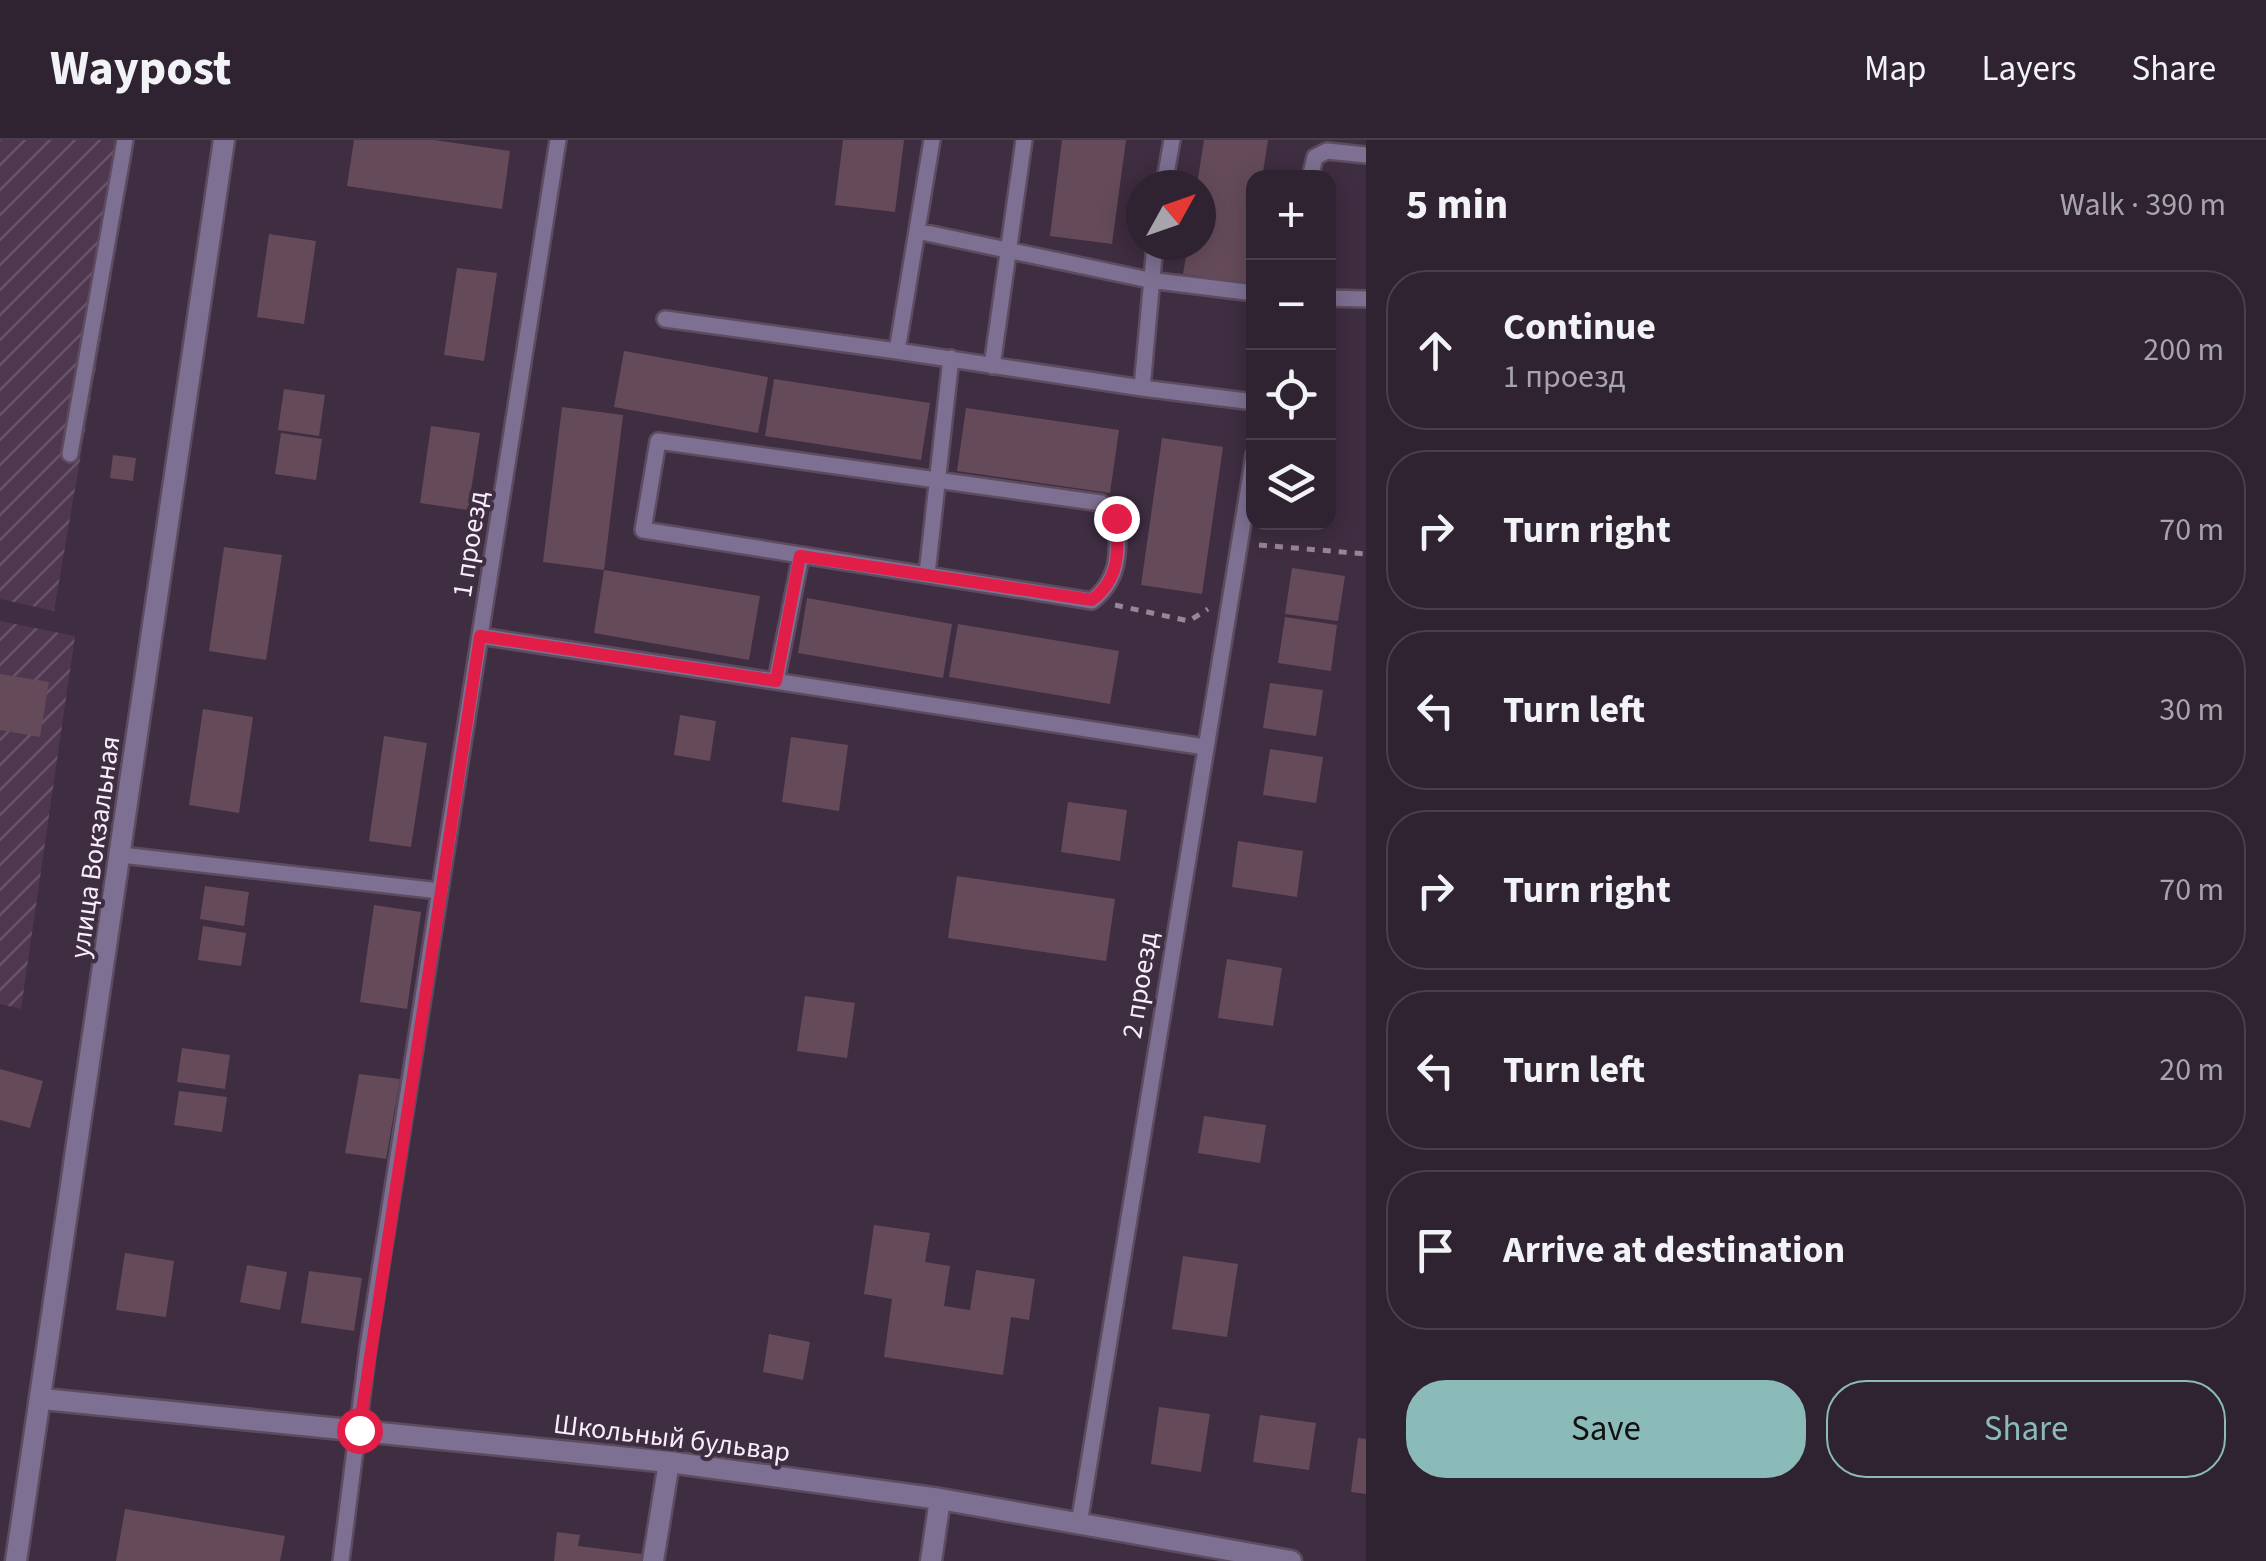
<!DOCTYPE html>
<meta charset="utf-8">
<style>
:root{--surface:#2f2231;--page:#372a39;--text:#f1f3f6;--muted:#a7a4ab;--line:#4a3f4d;--accent:#8bbbb9}
body{margin:0;font-family:"Source Sans 3",sans-serif;background:var(--page);color:var(--text)}
.controls{position:absolute;right:30px;top:30px;display:grid;overflow:hidden;border-radius:20px;box-shadow:0 5px 25px #0003}
.controls button{width:90px;height:90px;display:grid;place-items:center;padding:0;border:0;border-bottom:2px solid var(--line);background:var(--surface);color:var(--text);font:50px sans-serif}
.compass{position:absolute;left:1126px;top:30px;width:90px;height:90px;border-radius:50%;background:var(--surface);box-shadow:0 5px 25px #0003;rotate:50deg}
.stop{position:absolute;width:30px;height:30px;margin:-22px;border:8px solid #e11d48;border-radius:50%;background:#fff}
.stop.end{background:#e11d48;border-color:#fff;box-shadow:0 2px 10px #0008}
.list{margin:0;padding:0;list-style:none}
h2{display:flex;justify-content:space-between;align-items:center;height:130px;margin:0;padding:0 40px;font-size:42px}
h2 small{font-size:32px;font-weight:400;color:var(--muted)}
.list li{display:grid;grid-template-columns:65px 1fr auto;gap:30px;align-items:center;box-sizing:border-box;height:160px;margin:0 20px 20px;padding:0 20px;border:2px solid var(--line);border-radius:40px}
.list b{display:block;font-size:38px;white-space:nowrap}
.list p{margin:0;font-size:32px;white-space:nowrap;color:var(--muted)}
.list em{font-size:32px;font-style:normal;color:var(--muted)}
.actions{display:flex;gap:20px;padding:30px 40px}
.actions a{flex:1;padding:22px 0;border:2px solid var(--accent);border-radius:40px;text-align:center;font-size:35px;color:var(--accent)}
.actions .main{background:var(--accent);color:#111}
.icon{flex:none;width:55px;height:55px;fill:none;stroke:currentColor;stroke-width:2;stroke-linecap:round;stroke-linejoin:round}
.map{position:relative;flex:none;width:1366px;height:1421px;overflow:hidden}
header{display:flex;align-items:center;gap:60px;box-sizing:border-box;height:140px;padding:0 50px;background:var(--surface);border-bottom:2px solid var(--line)}
header strong{font-size:48px}
nav{display:flex;gap:55px;margin-inline-start:auto;font-size:35px}
main{display:flex}
aside{flex:1;background:var(--surface)}
.map>svg:first-child{display:block}
</style>
<header>
<strong>Waypost</strong>
<nav><a>Map</a><a>Layers</a><a>Share</a></nav>
</header>
<main>
<div class="map">
<svg width="1366" height="1421" viewBox="0 0 1366 1421">
<defs>
<pattern id="industrial-furrows" width="10" height="10" patternUnits="userSpaceOnUse" patternTransform="scale(2.5)"><rect width="10" height="10" fill="#4e374f"/><path d="M-1 1l2-2M0 10L10 0M9 11l2-2" fill="none" stroke="#685469"/></pattern>
</defs>
<rect width="100%" height="100%" fill="#3f2d41"/>
<path fill="url(#industrial-furrows)" d="M0 0H135L54 471 0 459Z
M0 481 75 496 21 869 0 864Z"/>
<path fill="#654b59" d="M354 0H434L510 11 502 69 347 46Z
M843 0H904L895 72 835 65Z
M1062 0H1126L1112 104 1050 96Z
M1204 0H1268L1262 38H1254V93L1246 143 1183 134 1188 105H1201V45H1197Z
M269 94 316 101 304 184 257 177Z
M457 128 497 133 484 221 444 215Z
M624 211 768 237 758 293 614 267Z
M774 239 930 263 921 320 765 296Z
M284 249 325 255 319 296 278 290Z
M562 267 623 275 604 430 760 456 749 520 594 493 604 430 543 422Z
M966 268 1119 290 1110 353 957 331Z
M431 286 480 293 468 370 420 363Z
M281 293 322 299 316 340 275 334Z
M1162 298 1223 307 1202 454 1141 445Z
M113 315 136 318 133 341 110 338Z
M224 407 282 415 266 520 209 511Z
M1292 428 1345 436 1338 481 1285 474Z
M807 458 952 484 943 538 798 513Z
M1285 477 1337 485 1331 531 1278 523Z
M958 484 1119 511 1110 564 949 537Z
M0 534 49 542 40 597 0 590Z
M1270 543 1323 550 1316 596 1263 588Z
M203 569 253 577 239 673 189 665Z
M680 575 716 581 710 621 674 615Z
M384 596 427 603 411 707 369 701Z
M791 597 848 605 839 671 782 662Z
M1270 609 1323 617 1316 663 1263 655Z
M1068 662 1127 670 1120 721 1061 712Z
M1238 701 1303 711 1297 757 1232 747Z
M957 736 1115 759 1106 821 948 798Z
M205 746 249 752 244 786 200 779Z
M374 765 421 772 407 869 360 862Z
M203 786 246 793 241 826 198 820Z
M1227 819 1282 828 1273 886 1218 878Z
M805 856 855 863 847 918 797 911Z
M182 908 230 915 225 949 177 942Z
M0 929 43 941 30 988 0 980Z
M359 934 400 939 386 1019 345 1013Z
M179 951 227 957 222 992 174 985Z
M1204 976 1266 985 1260 1023 1198 1013Z
M874 1085 930 1093 925 1122 950 1126 944 1166 970 1170 976 1130 1035 1139 1029 1180 1011 1177 1003 1235 884 1217 892 1159 864 1154Z
M125 1113 174 1121 166 1177 116 1170Z
M1183 1116 1238 1124 1227 1197 1172 1189Z
M247 1125 287 1132 280 1170 240 1162Z
M309 1131 362 1138 354 1191 301 1183Z
M769 1194 810 1202 803 1240 763 1232Z
M1159 1267 1210 1274 1201 1332 1151 1324Z
M1260 1275 1316 1283 1309 1330 1253 1322Z
M1358 1298 1366 1299V1354L1351 1352Z
M125 1369 285 1396 280 1421H116Z
M557 1392 580 1395 578 1406 642 1414 641 1421H554Z"/>
<g fill="none" stroke-linecap="round" stroke-linejoin="round">
<g stroke="#5d4c5f" stroke-width="20">
<path id="lane" d="M932 0 897 211 1142 248
M1310 38 1315 17 1327 11 1366 15
M1164 45 1172 0
M917 91 1149 140 1254 153
M1155 105 1142 248 1254 262
M1328 158 1366 159
M665 179 897 211
M992 226 1024 0
M658 301 1101 363 1117 378C1118 412 1121 438 1092 461L643 390Z
M70 314 125 0
M927 434 951 218
M480 496 1205 607
M776 541 801 416
M121 715 440 751
M1079 1384 1254 315
M341 1421 368 1207 558 0"/>
</g>
<g stroke="#5d4c5f" stroke-width="25">
<path id="street" d="M43 1259 669 1322 940 1359 1291 1421
M16 1421 224 0
M653 1421 669 1322
M931 1421 940 1359"/>
</g>
<path stroke="#968697" stroke-width="5" stroke-dasharray="8 8" stroke-linecap="butt" d="M1259 405 1366 414
M1115 465 1189 481 1208 469"/>
<use href="#lane" stroke="#7e7092" stroke-width="15"/>
<use href="#street" stroke="#7e7092" stroke-width="20"/>
</g>
<g fill="none" stroke-linecap="round" stroke-linejoin="round">
<path stroke="#e11d48" stroke-width="12" d="M359 1290 480 496 776 541 800 416 1092 460C1121 438 1118 412 1116 378"/>
</g>
<g text-anchor="middle" stroke-width="8" stroke-linejoin="round" paint-order="stroke">
<g font-size="28" fill="#f9edfa" stroke="#3f2d41">
<text transform="translate(469 404) rotate(-81)" y="10">1 проезд</text>
<text transform="translate(94 707) rotate(-82)" y="10">улица Вокзальная</text>
<text transform="translate(1139 845) rotate(-81)" y="10">2 проезд</text>
<text transform="translate(672 1297) rotate(7)" y="10">Школьный бульвар</text>
</g>
</g>
</svg>
<div class="controls">
<button>+</button>
<button>−</button>
<button><svg class="icon" aria-label="locate" viewBox="0 0 24 24"><circle cx="12" cy="12" r="6"/><path d="M12 2v4M12 18v4M2 12h4M18 12h4"/></svg></button>
<button><svg class="icon" aria-label="layers" viewBox="0 0 24 24"><path d="M12 4l9 5-9 5-9-5zM3 14l9 5 9-5"/></svg></button>
</div>
<svg class="compass" viewBox="-18 -18 36 36"><path d="M0-13l5 13h-10z" fill="#e53935"/><path d="M0 13l5-13h-10z" fill="#a7a4ab"/></svg>
<div class="stop" style="left:359px;top:1290px"></div>
<div class="stop end" style="left:1116px;top:378px"></div>
</div>
<aside>
<h2>5 min<small>Walk · 390 m</small></h2>
<ul class="list">
<li><svg class="icon" aria-label="ahead" viewBox="0 0 24 24"><path d="M12 20V5M6 11l6-6 6 6"/></svg><div><b>Continue</b><p>1 проезд</p></div><em>200 m</em></li>
<li><svg class="icon" aria-label="right" viewBox="0 0 24 24"><path d="M7 20v-9h11M14 6l5 5-5 5"/></svg><div><b>Turn right</b></div><em>70 m</em></li>
<li><svg class="icon" aria-label="left" viewBox="0 0 24 24"><path d="M17 20v-9H6M10 6l-5 5 5 5"/></svg><div><b>Turn left</b></div><em>30 m</em></li>
<li><svg class="icon" aria-label="right" viewBox="0 0 24 24"><path d="M7 20v-9h11M14 6l5 5-5 5"/></svg><div><b>Turn right</b></div><em>70 m</em></li>
<li><svg class="icon" aria-label="left" viewBox="0 0 24 24"><path d="M17 20v-9H6M10 6l-5 5 5 5"/></svg><div><b>Turn left</b></div><em>20 m</em></li>
<li><svg class="icon" aria-label="arrive" viewBox="0 0 24 24"><path d="M6 21V4h12l-3 4 3 4H6"/></svg><div><b>Arrive at destination</b></div></li>
</ul>
<div class="actions"><a class="main">Save</a><a>Share</a></div>
</aside>
</main>
